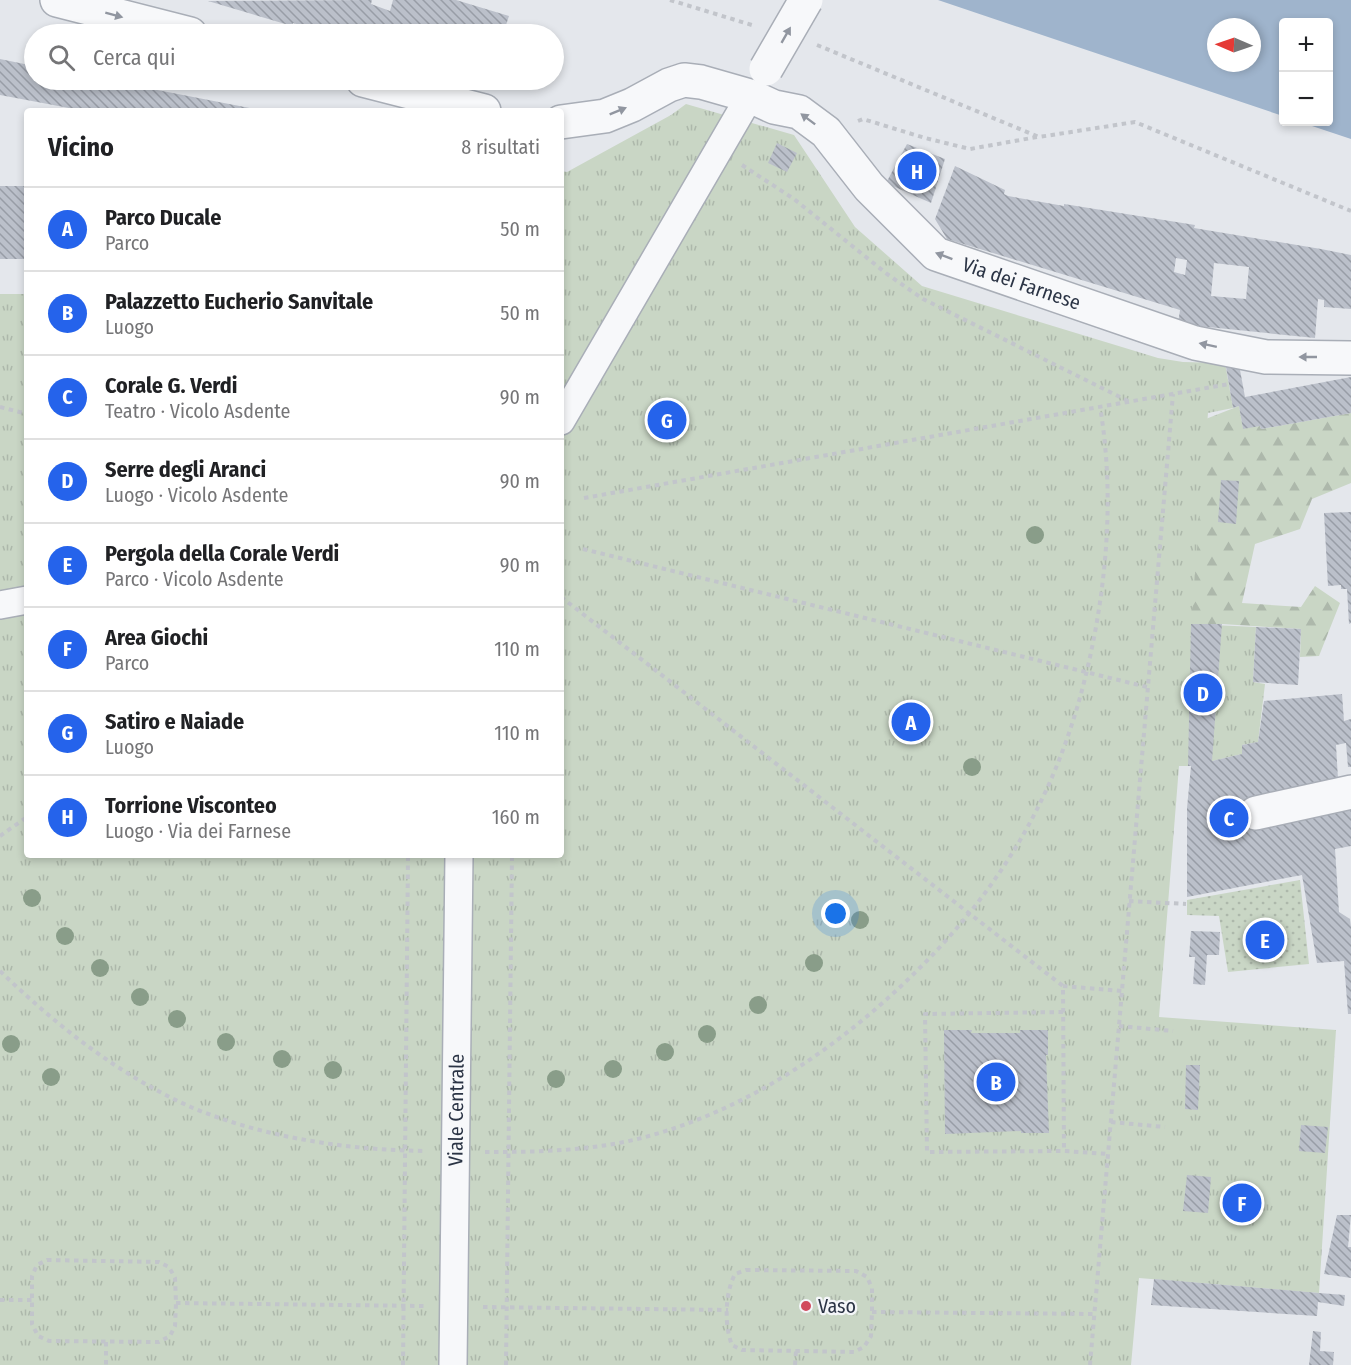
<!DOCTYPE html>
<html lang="it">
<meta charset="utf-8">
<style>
:root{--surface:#fff;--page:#f6f6f6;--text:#202124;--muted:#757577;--line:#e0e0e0;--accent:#2563eb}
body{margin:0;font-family:"Fira Sans Condensed",sans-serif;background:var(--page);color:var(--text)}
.controls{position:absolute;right:18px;top:18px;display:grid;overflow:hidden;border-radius:6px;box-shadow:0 3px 9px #0003}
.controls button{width:54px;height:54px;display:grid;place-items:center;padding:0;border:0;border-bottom:2px solid var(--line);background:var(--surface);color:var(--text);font:30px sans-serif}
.compass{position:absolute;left:1207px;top:18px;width:54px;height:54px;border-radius:50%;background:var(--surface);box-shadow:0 3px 9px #0003;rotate:272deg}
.you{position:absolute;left:836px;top:914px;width:21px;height:21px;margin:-15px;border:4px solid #fff;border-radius:50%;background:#1a73e8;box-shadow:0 0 0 9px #1a73e833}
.badge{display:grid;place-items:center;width:39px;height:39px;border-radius:50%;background:var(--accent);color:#fff;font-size:20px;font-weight:700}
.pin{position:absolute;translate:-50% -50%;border:3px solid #fff;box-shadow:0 2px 6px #0006}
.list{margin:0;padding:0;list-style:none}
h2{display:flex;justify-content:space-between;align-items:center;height:78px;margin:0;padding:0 24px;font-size:26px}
h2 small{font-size:20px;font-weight:400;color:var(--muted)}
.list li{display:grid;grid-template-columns:39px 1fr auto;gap:18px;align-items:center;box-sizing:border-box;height:84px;padding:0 24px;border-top:2px solid var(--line)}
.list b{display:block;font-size:22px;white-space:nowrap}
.list p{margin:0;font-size:20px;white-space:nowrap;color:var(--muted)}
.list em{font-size:20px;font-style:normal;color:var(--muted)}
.icon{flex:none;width:33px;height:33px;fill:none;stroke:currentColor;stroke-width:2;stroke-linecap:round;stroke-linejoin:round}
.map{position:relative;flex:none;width:1351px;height:1365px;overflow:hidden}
.search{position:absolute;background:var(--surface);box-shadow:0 3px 9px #0003;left:24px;top:24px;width:540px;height:66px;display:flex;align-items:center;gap:15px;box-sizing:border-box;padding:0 21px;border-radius:33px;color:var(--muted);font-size:22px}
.panel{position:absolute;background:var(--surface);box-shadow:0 3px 9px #0003;left:24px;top:108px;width:540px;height:750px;border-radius:6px}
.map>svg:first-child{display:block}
</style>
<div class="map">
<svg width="1351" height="1365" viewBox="0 0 1351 1365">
<defs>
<pattern id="forest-firs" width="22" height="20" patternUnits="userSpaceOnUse" patternTransform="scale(1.5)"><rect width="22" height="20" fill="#c9d6c5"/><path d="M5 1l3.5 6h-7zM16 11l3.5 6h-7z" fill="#adb8ab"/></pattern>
<pattern id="park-tufts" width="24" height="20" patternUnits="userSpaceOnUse" patternTransform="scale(1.5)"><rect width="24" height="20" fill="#c9d6c5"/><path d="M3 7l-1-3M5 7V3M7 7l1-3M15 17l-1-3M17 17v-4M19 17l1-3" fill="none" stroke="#adb8ab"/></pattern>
<pattern id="garden-dots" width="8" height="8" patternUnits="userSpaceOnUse" patternTransform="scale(1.5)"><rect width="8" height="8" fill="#c9d6c5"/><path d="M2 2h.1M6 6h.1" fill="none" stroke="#adb8ab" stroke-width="1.8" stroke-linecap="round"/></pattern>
<pattern id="building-back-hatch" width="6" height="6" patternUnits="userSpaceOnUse" patternTransform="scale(1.5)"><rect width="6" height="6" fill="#bbc0ca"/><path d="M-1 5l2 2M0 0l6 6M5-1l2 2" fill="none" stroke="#989da6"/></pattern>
</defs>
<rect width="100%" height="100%" fill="#e4e7ec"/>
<path fill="url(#forest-firs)" d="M1239 406 1243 428 1260 426 1261 429 1351 413V483L1312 499 1300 529 1255 544 1242 603 1301 607 1315 586 1340 603 1319 656 1300 657 1301 629 1222 624 1187 625 1198 422Z"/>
<path fill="url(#park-tufts)" d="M686 104 794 135 855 227 922 286 1158 358 1183 362 1225 363 1233 408 1208 413 1191 624 1256 627 1253 682 1265 684 1258 742 1242 745V754L1191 766H1179L1159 1017 1336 1030 1319 1293 1139 1278 1131 1365H0V294H27V855H561V171L567 172 671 115Z"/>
<path fill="url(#garden-dots)" d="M1300 880 1309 964 1228 972 1219 916 1187 915V900Z"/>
<path fill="#9fb4cc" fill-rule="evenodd" d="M938 0H1351V139L1300 122H1328V22H1284L1283 116ZM1216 27H1252V63H1216Z"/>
<path fill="url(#building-back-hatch)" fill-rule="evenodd" d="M372 0 371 4 390 11 393 0H456L509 16 505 28 509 29 507 34H330L293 23 292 26 208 1Z
M0 59 34 66V80H106L265 111H85L0 95Z
M468 80H489L487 86Z
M777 143 797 153 787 172 768 163Z
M907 144 945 159 931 203 886 183Z
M955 166 1005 190 1004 194 1008 196 1064 206V204L1195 225 1194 228 1321 249 1351 255V309L1324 307V300L1318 299 1315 338 1178 324 1180 310 947 239 935 219ZM1176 258 1187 260 1185 275 1174 272ZM1214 263 1249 267 1246 299 1211 296Z
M0 186H27V259H0Z
M1238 359 1245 397 1351 377V413L1261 429 1260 426 1243 429 1239 406 1233 408 1225 361Z
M1221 480 1239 481 1236 524 1218 522Z
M1351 512V623L1349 624 1347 589H1341V585L1328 586 1324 513Z
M1191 624H1222L1212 761 1242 754V745L1258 742 1264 701 1342 694 1344 721 1351 719V767H1348L1346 743 1336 745 1338 779 1245 799 1248 830 1351 810V846L1335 849 1339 912 1350 919 1351 927V1014H1348L1344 961 1317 963 1302 875 1187 897V808L1191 766H1188Z
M1256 627 1301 629 1298 685 1253 682Z
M1191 931 1220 932 1219 955H1207L1205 985 1193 984 1195 957H1189Z
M944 1030H972L971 1033H1020V1030H1048V1055H1046L1049 1133H1021V1131L945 1134Z
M1186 1065H1200L1198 1110 1185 1109Z
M1301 1125 1328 1127 1325 1153 1299 1151Z
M1187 1175 1211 1177 1208 1213 1183 1211Z
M1337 1215H1351L1348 1247H1351V1278L1324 1274Z
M1154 1279 1319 1293 1345 1295 1344 1306 1318 1302 1317 1316 1151 1305Z
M1313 1331 1321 1332 1320 1351 1334 1352 1333 1365H1309Z"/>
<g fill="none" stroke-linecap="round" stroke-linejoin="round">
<g stroke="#a9aeb7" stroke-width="30">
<g id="pedestrian">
<path d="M561 421 750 96"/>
<path d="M0 605 27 600"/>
<path id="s1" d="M453 1365 459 855"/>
</g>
</g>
<g stroke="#a9aeb7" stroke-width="36">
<g id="minor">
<path d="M57 0 190 34"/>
<path d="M363 80 484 111"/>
<path id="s2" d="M561 122 605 116 632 105 669 85 684 80 701 82 750 96 774 107 799 112 826 132 869 187 936 254 1195 343 1266 357 1351 358"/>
<path d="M1256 813 1351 792"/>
</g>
</g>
<path stroke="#c2c5cb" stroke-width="4" stroke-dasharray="4.5 4.5" stroke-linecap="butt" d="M670 0 755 26
M817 45 1039 137 1135 122 1351 211
M858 121 863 119 925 138 970 149 1037 137
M742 165 794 199 887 274 923 299 1128 401
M0 407 27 414
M584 498 1229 384
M583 549 1147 687
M561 597 1063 986 1064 1151 1108 1154
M0 836 27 817
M1129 901 1186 904
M0 971C57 1026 120 1076 193 1108 266 1138 348 1150 426 1151
M1063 986 1122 991
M1063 1012 925 1014 927 1152 1064 1151
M1119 1026 1173 1031
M1111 1122 1165 1127
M485 1152C540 1152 595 1151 649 1136 735 1112 811 1065 878 1007 1002 898 1069 784 1097 621 1109 551 1112 477 1100 407
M47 1260 159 1262 169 1267 175 1278 176 1303 175 1326 170 1336 159 1342 49 1341 38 1336 32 1324V1276L37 1265Z
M746 1270 856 1271 867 1277 872 1288V1312L871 1336 864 1347 854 1352 742 1350 732 1345C724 1325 725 1293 735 1274Z
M0 1300H32
M176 1303 424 1306
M483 1307 728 1310
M872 1312 1094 1314
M106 1342V1365
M403 1365 408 855
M506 1365 512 855
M795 1365 796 1351
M1090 1365 1173 394"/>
<use href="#pedestrian" stroke="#f7f8fa" stroke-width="27"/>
<use href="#minor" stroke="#f7f8fa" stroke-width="33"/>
<g stroke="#a9aeb7" stroke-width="36" stroke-linecap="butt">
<path id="minor-bridge" d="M766 69 806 0"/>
</g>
<use href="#minor-bridge" stroke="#f7f8fa" stroke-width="33"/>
</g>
<g fill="#899d89">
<circle cx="1035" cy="535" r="9"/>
<circle cx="972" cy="767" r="9"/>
<circle cx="32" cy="898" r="9"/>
<circle cx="860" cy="920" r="9"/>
<circle cx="65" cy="936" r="9"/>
<circle cx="814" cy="963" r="9"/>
<circle cx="100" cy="968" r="9"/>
<circle cx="140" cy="997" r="9"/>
<circle cx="758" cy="1005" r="9"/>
<circle cx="177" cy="1019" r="9"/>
<circle cx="707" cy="1034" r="9"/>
<circle cx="226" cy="1042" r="9"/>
<circle cx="11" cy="1044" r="9"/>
<circle cx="665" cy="1052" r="9"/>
<circle cx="282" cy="1059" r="9"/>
<circle cx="613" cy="1069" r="9"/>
<circle cx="333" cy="1070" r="9"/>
<circle cx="51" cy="1077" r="9"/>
<circle cx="556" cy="1079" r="9"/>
</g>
<defs><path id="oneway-solid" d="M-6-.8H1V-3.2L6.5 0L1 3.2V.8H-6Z" transform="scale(1.5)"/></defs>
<g fill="#9196a0">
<use href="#oneway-solid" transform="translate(114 15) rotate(15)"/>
<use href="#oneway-solid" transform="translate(786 35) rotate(-60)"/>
<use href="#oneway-solid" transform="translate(618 111) rotate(-22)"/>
<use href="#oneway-solid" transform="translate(808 119) rotate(-143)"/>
<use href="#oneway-solid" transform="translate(944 256) rotate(-159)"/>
<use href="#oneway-solid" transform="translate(1208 345) rotate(-168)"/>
<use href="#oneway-solid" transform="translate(1308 357) rotate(-180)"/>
</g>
<circle fill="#d1495b" stroke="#f4f6f9" stroke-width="2" cx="806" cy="1306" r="6"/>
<g text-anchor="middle" stroke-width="4.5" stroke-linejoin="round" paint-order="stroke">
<g font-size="20" fill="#2b3445" stroke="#f4f6f9">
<text dy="7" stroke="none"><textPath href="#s2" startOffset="540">Via dei Farnese</textPath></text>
<text dy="7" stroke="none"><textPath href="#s1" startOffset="255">Viale Centrale</textPath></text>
</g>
<g font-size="20" fill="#2b3445" stroke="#f4f6f9" text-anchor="start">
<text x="818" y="1313">Vaso</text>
</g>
</g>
</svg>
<div class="controls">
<button>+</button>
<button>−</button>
</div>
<svg class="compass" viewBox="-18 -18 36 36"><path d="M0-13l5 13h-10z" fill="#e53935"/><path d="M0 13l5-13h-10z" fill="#757577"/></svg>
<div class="you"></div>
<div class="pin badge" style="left:911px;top:722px">A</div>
<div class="pin badge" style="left:996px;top:1082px">B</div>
<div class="pin badge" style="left:1229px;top:818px">C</div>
<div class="pin badge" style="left:1203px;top:693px">D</div>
<div class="pin badge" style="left:1265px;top:940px">E</div>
<div class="pin badge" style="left:1242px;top:1203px">F</div>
<div class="pin badge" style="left:667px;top:420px">G</div>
<div class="pin badge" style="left:917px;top:171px">H</div>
<div class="search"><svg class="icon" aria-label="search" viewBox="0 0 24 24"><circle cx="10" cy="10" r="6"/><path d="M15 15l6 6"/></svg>Cerca qui</div>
<section class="panel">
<h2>Vicino<small>8 risultati</small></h2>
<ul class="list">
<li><span class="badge">A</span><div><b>Parco Ducale</b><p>Parco</p></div><em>50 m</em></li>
<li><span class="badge">B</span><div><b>Palazzetto Eucherio Sanvitale</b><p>Luogo</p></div><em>50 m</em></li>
<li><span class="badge">C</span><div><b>Corale G. Verdi</b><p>Teatro · Vicolo Asdente</p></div><em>90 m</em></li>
<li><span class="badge">D</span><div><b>Serre degli Aranci</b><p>Luogo · Vicolo Asdente</p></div><em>90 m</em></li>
<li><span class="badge">E</span><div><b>Pergola della Corale Verdi</b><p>Parco · Vicolo Asdente</p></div><em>90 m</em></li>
<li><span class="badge">F</span><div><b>Area Giochi</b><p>Parco</p></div><em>110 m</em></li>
<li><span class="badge">G</span><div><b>Satiro e Naiade</b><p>Luogo</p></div><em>110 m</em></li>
<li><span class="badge">H</span><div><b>Torrione Visconteo</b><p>Luogo · Via dei Farnese</p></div><em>160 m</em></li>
</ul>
</section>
</div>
